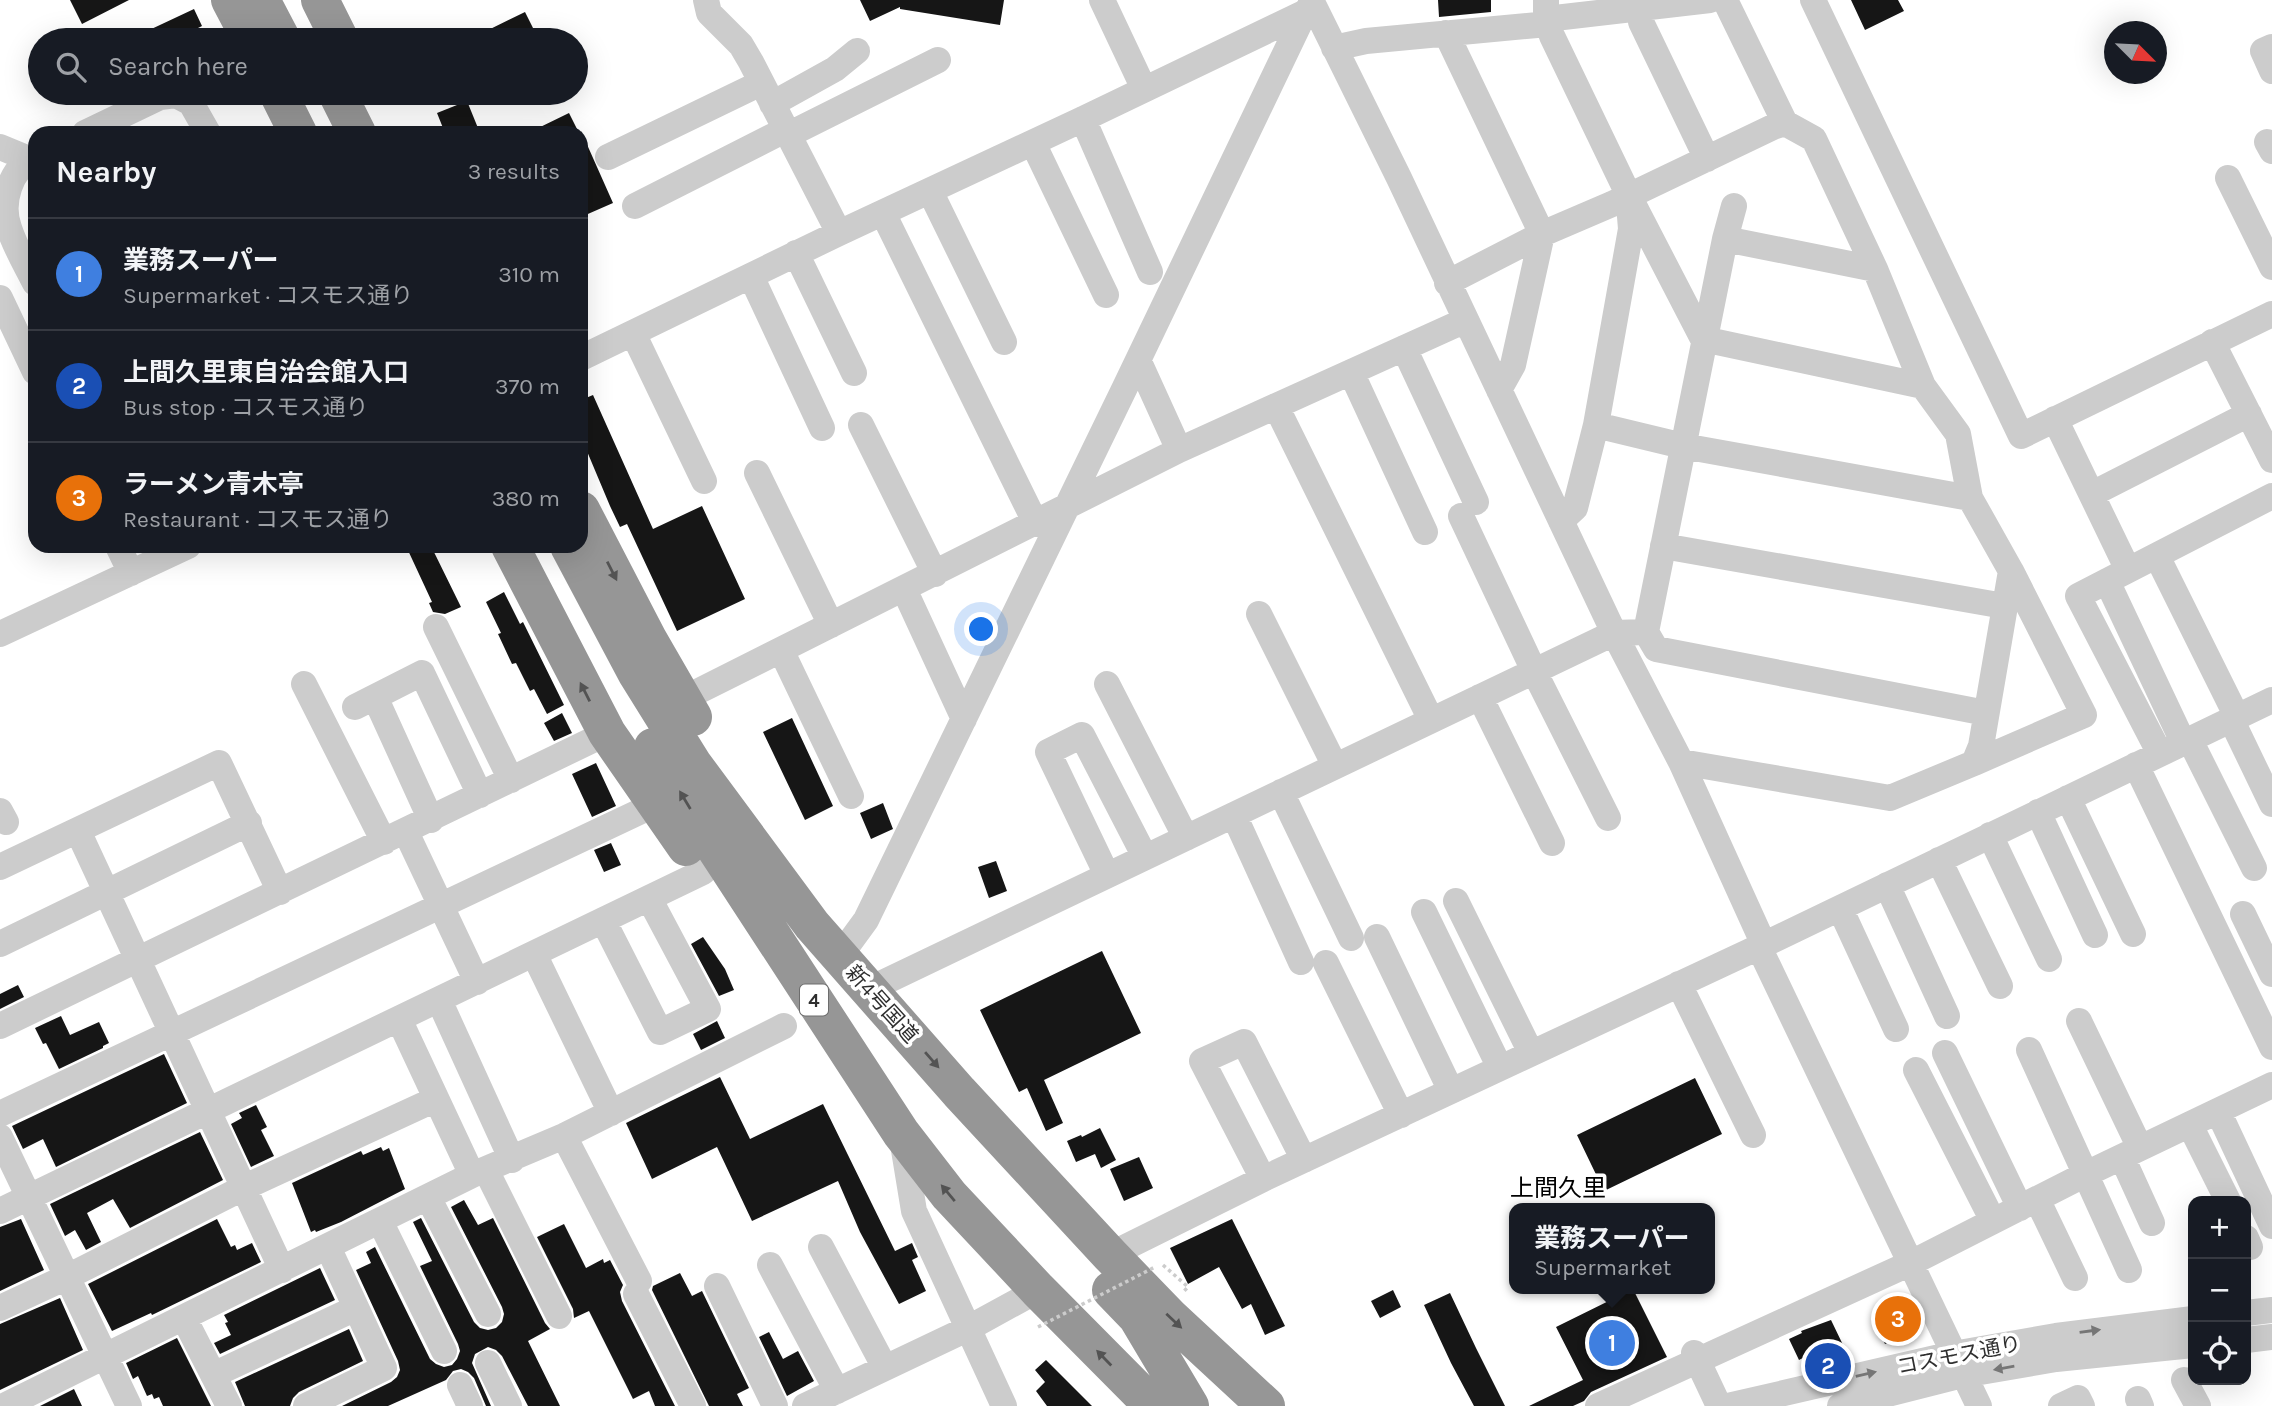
<!DOCTYPE html>
<meta charset="utf-8">
<style>
:root{--surface:#171b24;--page:#242831;--text:#f1f3f6;--muted:#9ea1a6;--line:#363941;--accent:#ed2b33}
body{margin:0;font-family:Karla,"Noto Sans JP",sans-serif;background:var(--page);color:var(--text)}
.controls{position:absolute;right:21px;bottom:21px;display:grid;overflow:hidden;border-radius:14px;box-shadow:0 7px 28px #0002}
.controls button{width:63px;height:63px;display:grid;place-items:center;padding:0;border:0;border-bottom:2px solid var(--line);background:var(--surface);color:var(--text);font:35px sans-serif}
.compass{position:absolute;left:2104px;top:21px;width:63px;height:63px;border-radius:50%;background:var(--surface);box-shadow:0 7px 28px #0002;rotate:114deg}
.you{position:absolute;left:982px;top:630px;width:24px;height:24px;margin:-18px;border:5px solid #fff;border-radius:50%;background:#1a73e8;box-shadow:0 0 0 10px #1a73e833}
.badge{display:grid;place-items:center;width:46px;height:46px;border-radius:50%;background:var(--accent);color:#fff;font-size:23px;font-weight:700}
.pin{position:absolute;translate:-50% -50%;border:4px solid #fff;box-shadow:0 2px 7px #0006}
.popup{position:absolute;left:1509px;top:1203px;width:206px;height:91px;box-sizing:border-box;display:grid;place-content:center;border-radius:14px;background:var(--surface);filter:drop-shadow(0 2px 5px #0005);font-size:23px;white-space:nowrap;color:var(--muted)}
.popup b{font-size:26px;color:var(--text)}
.popup::after{content:'';position:absolute;left:50%;top:100%;margin-left:-14px;border:14px solid transparent;border-top-color:var(--surface)}
.list{margin:0;padding:0;list-style:none}
h2{display:flex;justify-content:space-between;align-items:center;height:91px;margin:0;padding:0 28px;font-size:30px}
h2 small{font-size:23px;font-weight:400;color:var(--muted)}
.list li{display:grid;grid-template-columns:46px 1fr auto;gap:21px;align-items:center;box-sizing:border-box;height:112px;padding:0 28px;border-top:2px solid var(--line)}
.list b{display:block;font-size:26px;white-space:nowrap}
.list p{margin:0;font-size:23px;white-space:nowrap;color:var(--muted)}
.list em{font-size:23px;font-style:normal;color:var(--muted)}
.icon{flex:none;width:38px;height:38px;fill:none;stroke:currentColor;stroke-width:2;stroke-linecap:round;stroke-linejoin:round}
.map{position:relative;flex:none;width:2272px;height:1406px;overflow:hidden}
.search{position:absolute;background:var(--surface);box-shadow:0 7px 28px #0002;left:28px;top:28px;width:560px;height:77px;display:flex;align-items:center;gap:18px;box-sizing:border-box;padding:0 24px;border-radius:38px;color:var(--muted);font-size:26px}
.panel{position:absolute;background:var(--surface);box-shadow:0 7px 28px #0002;left:28px;top:126px;width:560px;height:427px;border-radius:21px}
.map>svg:first-child{display:block}
</style>
<div class="map">
<svg width="2272" height="1406" viewBox="0 0 2272 1406">
<rect width="100%" height="100%" fill="#fff"/>
<path fill="#161616" d="M70 0H129L82 24Z
M860 0H1004L1000 25 900 9V7L870 21Z
M1438 0H1491V12L1439 17Z
M1851 0H1898L1904 11 1865 30Z
M194 9 202 26 174 40H128Z
M525 12 539 40H468Z
M467 101 480 133H445L437 113Z
M569 113 579 133H528Z
M581 131 613 203 581 217Z
M593 395 653 529 702 506 745 599 677 631 627 524 620 527 610 506 581 437V400Z
M406 546H431L461 607 445 614 433 612 429 603 432 602Z
M504 592 520 624 523 622 564 705 547 714 534 689 530 691 516 663 512 664 498 634 501 633 486 602Z
M562 713 572 733 554 741 544 723Z
M792 718 833 806 805 820 763 732Z
M596 763 616 806 592 817 572 774Z
M883 803 893 829 871 839 860 813Z
M611 843 621 865 604 872 594 850Z
M996 861 1007 891 989 898 978 867Z
M703 937 725 969 734 990 719 996 691 944Z
M1102 951 1141 1033 1044 1080 1063 1123 1046 1131 1027 1088 1019 1092 980 1010Z
M18 985 24 997 0 1009V994Z
M61 1016 70 1035 99 1022 109 1043 103 1046V1048L59 1069 46 1043 43 1044 35 1028Z
M717 1021 725 1038 701 1050 693 1034Z
M164 1054 187 1103 56 1167 43 1139 23 1149 12 1126Z
M720 1077 750 1139 823 1104 895 1251 912 1243 918 1257 912 1260 926 1291 899 1304 860 1232 838 1181 752 1221 717 1147 652 1179 626 1123Z
M1695 1078 1722 1134 1604 1191 1577 1135Z
M256 1105 267 1127 261 1130 274 1156 251 1167 231 1124 242 1118 239 1113Z
M1100 1128 1116 1160 1101 1168 1095 1154 1076 1162 1067 1141 1081 1135 1082 1137Z
M200 1132 223 1180 130 1228 113 1199 87 1213 101 1242 86 1250 75 1230 65 1236 50 1204Z
M381 1147 383 1151 389 1148 405 1189 341 1222 316 1232 315 1230 311 1232 292 1183 361 1151 363 1155Z
M1139 1157 1153 1188 1124 1201 1110 1169Z
M464 1200 478 1225 493 1218 545 1323 550 1329 528 1341 560 1406H528L502 1356 496 1350 488 1347 475 1354 472 1363 491 1406H486L474 1378 468 1372 461 1369 453 1371 446 1380 388 1406H342L391 1382 397 1377 400 1370 398 1361 356 1270 371 1263 366 1252 375 1247 430 1359 436 1364 444 1367 452 1365 457 1359 460 1351 458 1344 420 1266 432 1261 413 1222 421 1218 474 1322 480 1328 488 1330 496 1328 502 1322 504 1314 502 1307 451 1207Z
M21 1219 44 1270 0 1291V1227Z
M217 1219 231 1247 235 1245 237 1250 252 1243 261 1262 152 1315 151 1313 112 1331 88 1284Z
M1232 1219 1285 1326 1265 1335 1251 1304 1242 1309 1219 1267 1188 1284 1170 1248Z
M564 1224 586 1268 603 1259 604 1263 610 1260 623 1285 620 1292 622 1301 675 1406H655L649 1391 633 1399 589 1311 574 1318 573 1309 537 1237Z
M320 1268 335 1300 220 1354 214 1343 231 1335 225 1323 228 1322 224 1315Z
M680 1273 692 1296 702 1291 749 1388 737 1394 743 1406H709L652 1290 653 1286Z
M1633 1289 1667 1357 1591 1392 1584 1401 1573 1406H1529L1583 1380 1556 1327Z
M1393 1290 1401 1307 1380 1318 1371 1301Z
M1450 1293 1476 1348 1505 1406H1474L1451 1363 1424 1305Z
M60 1298 83 1350 0 1390V1324Z
M1889 1309 1901 1337 1885 1344 1873 1316Z
M1831 1320 1844 1347 1816 1361 1812 1353 1799 1360 1789 1339 1802 1333 1801 1331Z
M349 1329 363 1361 299 1392 293 1398 290 1406H245L235 1382Z
M769 1332 783 1359 798 1351 814 1381 787 1396 759 1337Z
M177 1338 211 1406H163L159 1397 154 1399 152 1394 147 1396 138 1376 133 1379 126 1363Z
M1046 1360 1092 1406H1047L1036 1391 1045 1382 1035 1370Z
M74 1389 82 1406H40Z"/>
<g fill="none" stroke-linecap="round" stroke-linejoin="round">
<path stroke="#ccc" stroke-width="3.5" stroke-dasharray="3.5 3.5" stroke-linecap="butt" d="M1163 1265 1188 1287 1184 1291"/>
<path stroke="#ccc" stroke-width="26" d="M706 0 709 13 741 45 751 62 839 233
M1102 0 1144 89
M1311 0 1399 178 1614 633 1681 762 1764 945
M1546 0V19L1552 36 1629 196 1703 339
M1725 0 1785 123
M1813 0 2021 436 2272 314
M1640 9 1641 22 1707 159
M1546 19 1710 0
M1446 33 1542 234 1513 365 1499 390
M2272 47 2263 51 2272 71
M1334 48 1366 41 1548 24
M772 104 835 69 857 51
M1083 119 1150 272
M85 133 160 97 176 95 191 103 208 133
M788 135 938 60
M2267 142 2272 151
M1033 143 1106 295
M0 147 29 159
M35 157C10 168 0 203 9 228 15 247 26 265 35 283
M608 157 761 83
M2228 178 2272 267
M930 191 1004 342
M635 206 785 130
M883 213 1036 524
M1725 239 1734 206
M796 253 854 373
M751 276 822 428
M1447 283 1542 234 1612 204 1773 127 1785 123 1814 139 1875 269 1923 386 1958 434 1970 498 2011 571 1981 746 1974 763 1890 798 1681 762
M0 298 35 372
M633 333 704 481
M1703 339 1923 386
M2212 342 2272 460
M1404 348 1476 502
M581 358 839 233 1083 119 1312 9
M1139 362 1179 450
M1351 372 1425 532
M1276 406 1431 720
M2055 419 2128 570
M861 425 935 574
M1596 425 1683 446 1970 498
M757 473 831 625
M2092 494 2249 414
M1461 516 1534 671 1608 818
M1561 521 1575 508 1596 425 1631 229 1629 204
M118 546 131 573
M1663 546 2004 606
M2157 556 2237 717
M2107 581 2183 742
M904 589 964 719
M1259 614 1335 766
M436 627 511 780
M1646 632 1656 649 1986 713
M0 634 188 546
M781 650 851 796
M304 684 384 842
M1107 684 1186 838
M375 697 431 820
M1480 697 1552 843
M683 699 1179 450 1466 320
M355 707 422 673 480 795
M2231 719 2272 804
M2189 738 2254 868
M2160 754 2078 596 2272 496
M1974 763 2084 715 2011 571
M2136 765 2272 1047
M1281 792 1351 938
M2068 798 2133 934
M0 811 6 822
M2038 812 2095 935
M1234 815 1301 962
M78 831 282 1270
M406 832 477 982
M1990 835 2049 959
M1939 860 2000 986
M0 867 219 763 280 892
M1107 875 1048 752 1082 735 1145 857
M1887 885 1947 1016
M1456 901 1531 1053
M1840 908 1896 1029
M1424 912 1500 1068
M2243 914 2272 974
M603 920 660 1032 708 1009 649 898
M1377 937 1451 1091
M0 944 249 823
M1759 947 1979 1406
M534 954 611 1113
M839 957 866 920C1013 617 1161 316 1305 12
M1326 963 1401 1115
M1679 984 1753 1135
M870 989 1614 633 1646 632 1725 239 1875 269
M439 1000 512 1160
M399 1019 472 1175
M2079 1021 2140 1148
M0 1026 607 733
M2029 1050 2129 1270
M1945 1053 2020 1208
M1916 1070 1993 1221
M2218 1111 2272 1226
M0 1114 656 804
M2190 1125 2228 1201
M564 1136 639 1281
M0 1137 129 1406
M902 1138 914 1211 1004 1406
M2122 1157 2152 1223
M486 1170 559 1316
M1263 1179 1202 1061 1244 1042 1304 1160
M428 1197 488 1314
M2037 1199 2075 1278
M0 1211 703 872
M380 1221 444 1351
M2246 1238 2250 1247
M821 1247 885 1368
M1110 1255 1263 1179 1759 947 2272 700
M770 1265 837 1391
M717 1286 775 1406
M636 1294 693 1406
M0 1308 67 1277 245 1187 436 1099
M2246 1313 2272 1310
M184 1318 229 1406
M2246 1340 2272 1337
M1694 1353 1719 1406
M488 1363 509 1406
M213 1375 356 1308
M2184 1380 2198 1406
M460 1385 470 1406
M2138 1399 2141 1406
M4 1406 472 1175 564 1136 784 1026
M306 1406 384 1368 328 1247
M805 1406 967 1329 1038 1290
M1598 1406 1911 1263 2086 1174 2272 1085
M1728 1406 1953 1354 2056 1336 2193 1319
M1840 1406 1963 1375 2056 1359 2193 1345
M2061 1406 2078 1398 2082 1406"/>
<path stroke="#969696" stroke-width="38" d="M230 0 251 40
M261 0 282 40
M320 0 340 40
M278 93 298 133
M337 93 357 133
M581 510 648 639 693 717
M510 546 607 733 686 847
M569 546 637 674 693 764 812 925 959 1092 1110 1255 1170 1317 1266 1406
M653 747 710 840 901 1133 949 1195 1038 1290 1153 1406
M1111 1290 1137 1317 1190 1406"/>
<path stroke="#ccc" stroke-width="3.5" stroke-dasharray="3.5 3.5" stroke-linecap="butt" d="M1038 1327 1155 1267"/>
</g>
<defs><path id="oneway-solid" d="M-6-.8H1V-3.2L6.5 0L1 3.2V.8H-6Z" transform="scale(1.75)"/></defs>
<g fill="#535353">
<use href="#oneway-solid" transform="translate(612 571) rotate(63)"/>
<use href="#oneway-solid" transform="translate(585 692) rotate(-117)"/>
<use href="#oneway-solid" transform="translate(685 800) rotate(-121)"/>
<use href="#oneway-solid" transform="translate(932 1060) rotate(49)"/>
<use href="#oneway-solid" transform="translate(948 1193) rotate(-130)"/>
<use href="#oneway-solid" transform="translate(1174 1321) rotate(43)"/>
<use href="#oneway-solid" transform="translate(1104 1358) rotate(-134)"/>
</g>
<g fill="#767676">
<use href="#oneway-solid" transform="translate(2090 1331) rotate(-8)"/>
<use href="#oneway-solid" transform="translate(2004 1368) rotate(170)"/>
<use href="#oneway-solid" transform="translate(1866 1374) rotate(-13)"/>
</g>
<g text-anchor="middle" stroke-width="7" stroke-linejoin="round" paint-order="stroke">
<rect fill="#fff" stroke="#6d6d6d" stroke-width="2" x="800" y="984.5" width="28" height="31" rx="5"/>
<g font-size="19" font-weight="bold" fill="#2f2f2f">
<text x="814" y="1007">4</text>
</g>
<g font-size="21" fill="#2f2f2f" stroke="#fff">
<text transform="translate(882 1004) rotate(48)" y="7">新4号国道</text>
<text transform="translate(1959 1355) rotate(-11)" y="7">コスモス通り</text>
</g>
<g font-size="24" fill="#000" stroke="#fff">
<text x="1558" y="1196">上間久里</text>
</g>
</g>
</svg>
<div class="controls">
<button>+</button>
<button>−</button>
<button><svg class="icon" aria-label="locate" viewBox="0 0 24 24"><circle cx="12" cy="12" r="6"/><path d="M12 2v4M12 18v4M2 12h4M18 12h4"/></svg></button>
</div>
<svg class="compass" viewBox="-18 -18 36 36"><path d="M0-13l5 13h-10z" fill="#e53935"/><path d="M0 13l5-13h-10z" fill="#9ea1a6"/></svg>
<div class="you"></div>
<div class="pin badge" style="left:1612px;top:1343px;background:#3f7fe0">1</div>
<div class="popup"><b>業務スーパー</b>Supermarket</div>
<div class="pin badge" style="left:1828px;top:1366px;background:#1a4fb4">2</div>
<div class="pin badge" style="left:1898px;top:1319px;background:#e8710a">3</div>
<div class="search"><svg class="icon" aria-label="search" viewBox="0 0 24 24"><circle cx="10" cy="10" r="6"/><path d="M15 15l6 6"/></svg>Search here</div>
<section class="panel">
<h2>Nearby<small>3 results</small></h2>
<ul class="list">
<li><span class="badge" style="background:#3f7fe0">1</span><div><b>業務スーパー</b><p>Supermarket · コスモス通り</p></div><em>310 m</em></li>
<li><span class="badge" style="background:#1a4fb4">2</span><div><b>上間久里東自治会館入口</b><p>Bus stop · コスモス通り</p></div><em>370 m</em></li>
<li><span class="badge" style="background:#e8710a">3</span><div><b>ラーメン青木亭</b><p>Restaurant · コスモス通り</p></div><em>380 m</em></li>
</ul>
</section>
</div>
